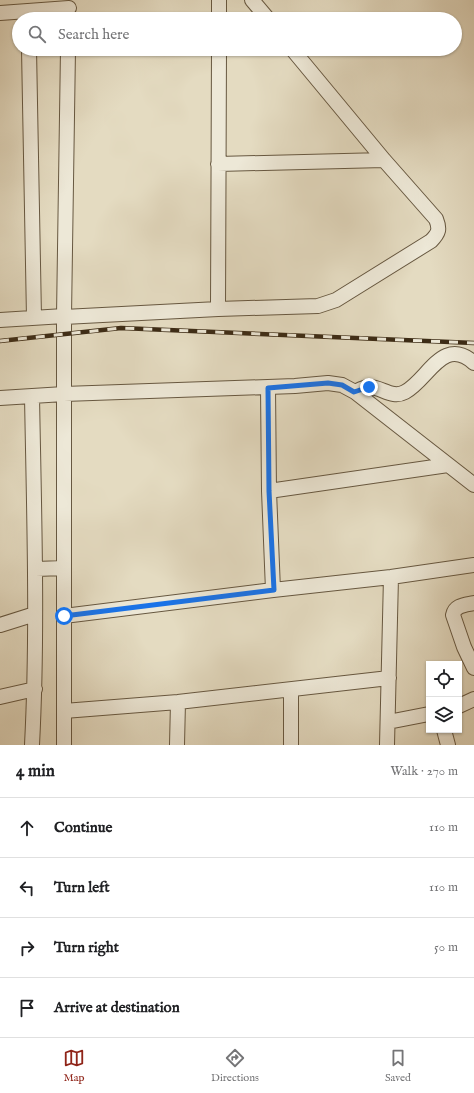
<!DOCTYPE html>
<meta charset="utf-8">
<style>
:root{--surface:#fff;--page:#f2f2f2;--text:#202124;--muted:#757577;--line:#e0e0e0;--accent:#8f2418}
body{margin:0;font-family:"IM FELL English",serif;background:var(--page);color:var(--text)}
.controls{position:absolute;right:12px;bottom:12px;display:grid;overflow:hidden;border-radius:0px;box-shadow:0 1px 3px #0004}
.controls button{width:36px;height:36px;display:grid;place-items:center;padding:0;border:0;border-bottom:1px solid var(--line);background:var(--surface);color:var(--text);font:20px sans-serif}
.stop{position:absolute;width:12px;height:12px;margin:-9px;border:3px solid #1a73e8;border-radius:50%;background:#fff}
.stop.end{background:#1a73e8;border-color:#fff;box-shadow:0 1px 4px #0008}
.list{margin:0;padding:0;list-style:none}
h2{display:flex;justify-content:space-between;align-items:center;height:52px;margin:0;padding:0 16px;font-size:17px}
h2 small{font-size:13px;font-weight:400;color:var(--muted)}
.list li{display:grid;grid-template-columns:26px 1fr auto;gap:12px;align-items:center;box-sizing:border-box;height:60px;padding:0 16px;border-top:1px solid var(--line)}
.list b{display:block;font-size:15px;white-space:nowrap}
.list em{font-size:13px;font-style:normal;color:var(--muted)}
.icon{flex:none;width:22px;height:22px;fill:none;stroke:currentColor;stroke-width:2;stroke-linecap:round;stroke-linejoin:round}
.map{position:relative;flex:none;width:474px;height:745px;overflow:hidden}
.search{position:absolute;background:var(--surface);box-shadow:0 1px 3px #0004;left:12px;right:12px;top:12px;height:44px;display:flex;align-items:center;gap:10px;box-sizing:border-box;padding:0 14px;border-radius:22px;color:var(--muted);font-size:15px}
.sheet{height:292px;background:var(--surface)}
nav{display:flex;justify-content:space-around;align-items:center;box-sizing:border-box;height:56px;border-top:1px solid var(--line);background:var(--surface);font-size:11px;color:var(--muted)}
nav a{display:grid;justify-items:center;gap:2px}
nav .on{color:var(--accent)}
.map>svg:first-child{display:block}
</style>
<div class="map">
<svg width="474" height="745" viewBox="0 0 474 745">
<rect width="100%" height="100%" fill="#e4dbc1"/>
<filter id="stains"><feTurbulence type="fractalNoise" baseFrequency=".005" numOctaves="4"/><feColorMatrix values="0 0 0 0 .2 0 0 0 0 .09 0 0 0 0 .02 0 0 0 .5 -.17"/></filter>
<radialGradient id="worn" r=".72"><stop offset=".6" stop-color="#630" stop-opacity="0"/><stop offset="1" stop-color="#630" stop-opacity=".3"/></radialGradient>
<g fill="none" stroke-linecap="round" stroke-linejoin="round">
<g stroke="#675841" stroke-width="16">
<path id="street" d="M252 0 268 19
M0 13 69 8
M219 19V0
M29 49 34 318
M218 164 384 160
M218 309 219 49
M64 317 218 309 318 306 336 300 431 241C439 233 440 229 436 219L384 160 292 49
M0 320 64 316
M268 388 269 491 273 590
M355 392C359 390 364 387 369 387 382 387 392 399 405 392 428 380 443 335 474 363
M32 396C34 512 38 629 32 745
M0 398 64 394 295 386 328 383 342 385 355 392 474 485
M269 491 448 465
M36 569 64 568
M474 603C465 605 455 605 453 615L464 647 474 668
M64 616 273 590 391 577 474 565
M0 625 35 614
M0 697 35 689
M459 706 474 699
M64 711 178 702 389 678
M388 722 429 714
M444 730 448 745
M64 745V316L68 49
M177 745 178 702
M291 745V690
M387 745 391 577"/>
</g>
<use href="#street" stroke="#ede8d7" stroke-width="14"/>
<g stroke="#3d2c16" stroke-width="4.5">
<path id="rail" d="M0 341 121 328 474 343"/>
</g>
<use href="#rail" stroke="#ede8d7" stroke-width="3" stroke-dasharray="9" stroke-linecap="butt"/>
</g>
<g fill="none" stroke-linecap="round" stroke-linejoin="round">
<path stroke="#1a73e8" stroke-width="5" d="M64 616 274 590 269 491 268 388 328 383 342 385 354 392 369 387"/>
</g>
<rect width="100%" height="100%" filter="url(#stains)"/>
<rect width="100%" height="100%" fill="url(#worn)"/>
</svg>
<div class="controls">
<button><svg class="icon" aria-label="locate" viewBox="0 0 24 24"><circle cx="12" cy="12" r="6"/><path d="M12 2v4M12 18v4M2 12h4M18 12h4"/></svg></button>
<button><svg class="icon" aria-label="layers" viewBox="0 0 24 24"><path d="M12 4l9 5-9 5-9-5zM3 14l9 5 9-5"/></svg></button>
</div>
<div class="stop" style="left:64px;top:616px"></div>
<div class="stop end" style="left:369px;top:387px"></div>
<div class="search"><svg class="icon" aria-label="search" viewBox="0 0 24 24"><circle cx="10" cy="10" r="6"/><path d="M15 15l6 6"/></svg>Search here</div>
</div>
<section class="sheet">
<h2>4 min<small>Walk · 270 m</small></h2>
<ul class="list">
<li><svg class="icon" aria-label="ahead" viewBox="0 0 24 24"><path d="M12 20V5M6 11l6-6 6 6"/></svg><div><b>Continue</b></div><em>110 m</em></li>
<li><svg class="icon" aria-label="left" viewBox="0 0 24 24"><path d="M17 20v-9H6M10 6l-5 5 5 5"/></svg><div><b>Turn left</b></div><em>110 m</em></li>
<li><svg class="icon" aria-label="right" viewBox="0 0 24 24"><path d="M7 20v-9h11M14 6l5 5-5 5"/></svg><div><b>Turn right</b></div><em>50 m</em></li>
<li><svg class="icon" aria-label="arrive" viewBox="0 0 24 24"><path d="M6 21V4h12l-3 4 3 4H6"/></svg><div><b>Arrive at destination</b></div></li>
</ul>
</section>
<nav>
<a class="on"><svg class="icon" aria-label="map" viewBox="0 0 24 24"><path d="M3 6l6-2 6 2 6-2v14l-6 2-6-2-6 2zM9 4v14M15 6v14"/></svg>Map</a>
<a><svg class="icon" aria-label="directions" viewBox="0 0 24 24"><path d="M12 3l9 9-9 9-9-9zM9 14v-3h6M13 9l2 2-2 2"/></svg>Directions</a>
<a><svg class="icon" aria-label="saved" viewBox="0 0 24 24"><path d="M7 4h10v16l-5-4-5 4z"/></svg>Saved</a>
</nav>
